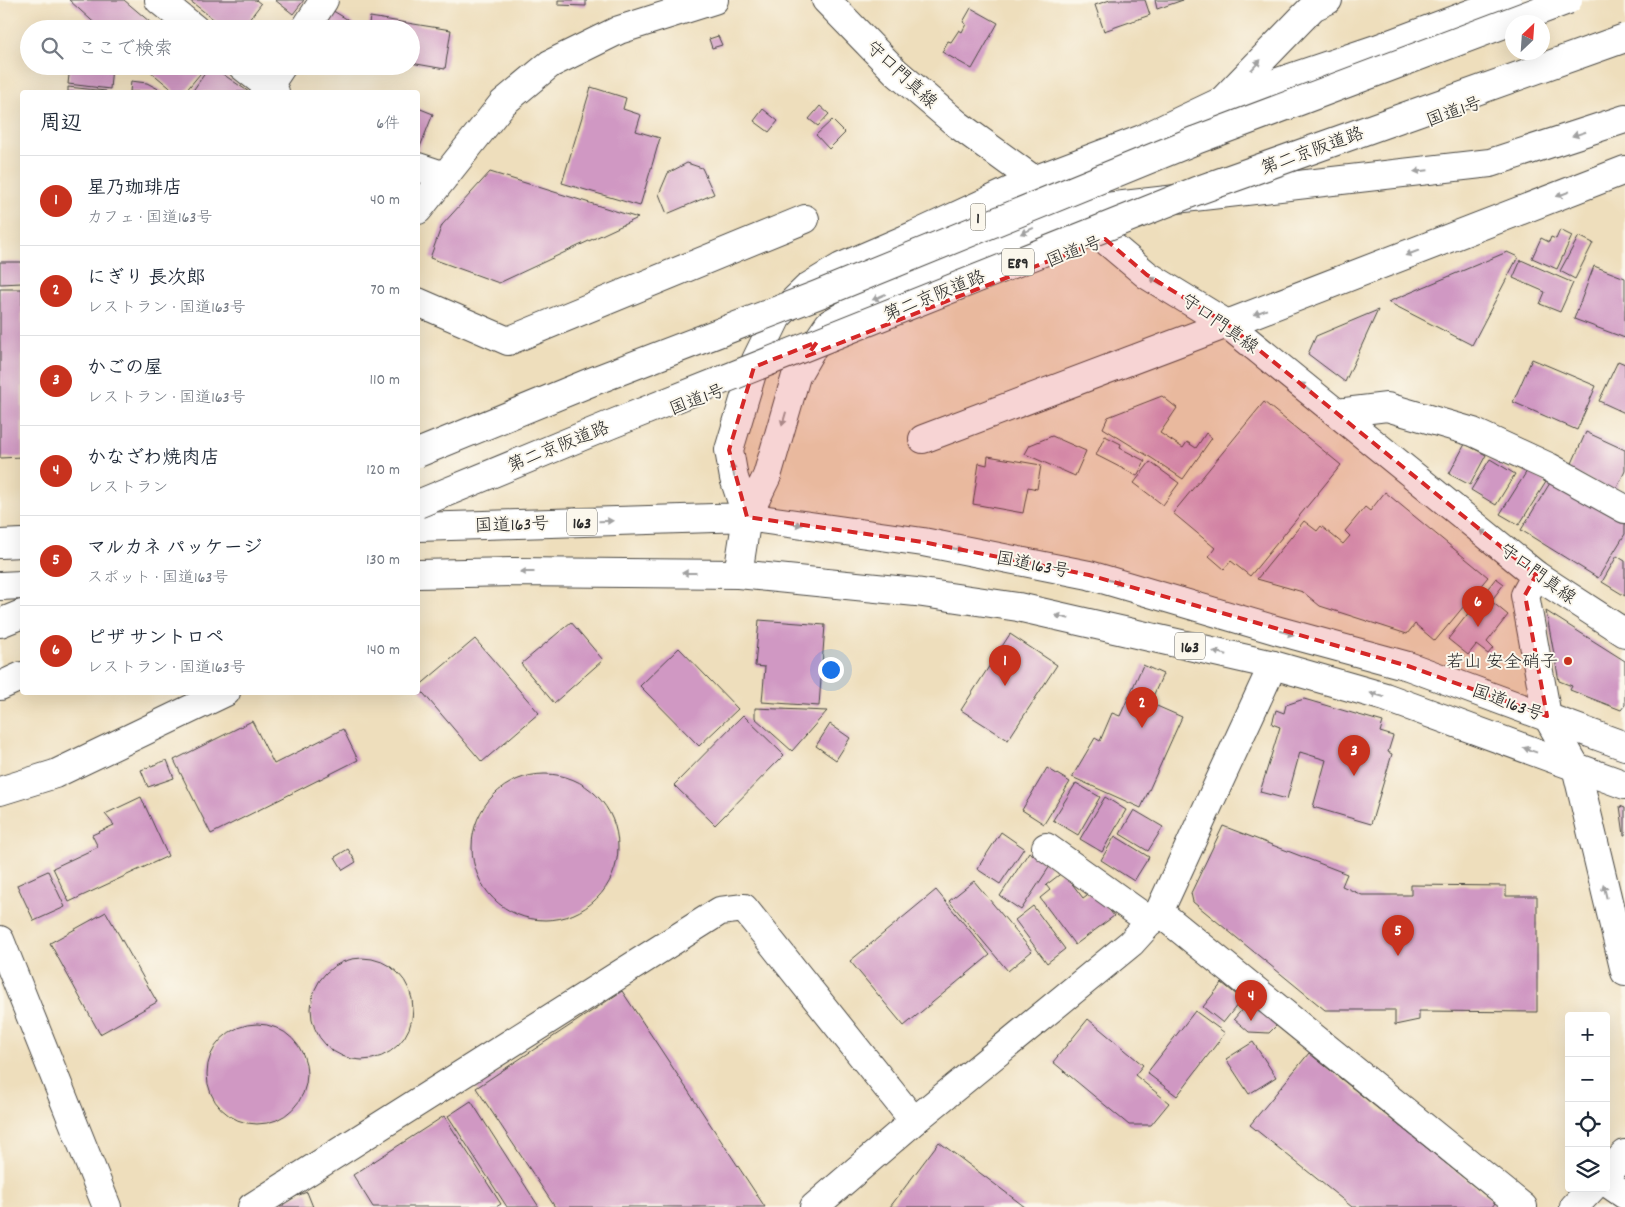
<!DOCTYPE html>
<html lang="ja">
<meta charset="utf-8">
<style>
:root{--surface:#fff;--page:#f2f2f3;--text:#1f2937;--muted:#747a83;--line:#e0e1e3;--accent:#c8321e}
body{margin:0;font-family:Dekko,"Klee One",sans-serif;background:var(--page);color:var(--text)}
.controls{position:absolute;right:15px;bottom:15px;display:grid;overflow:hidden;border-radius:5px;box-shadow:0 5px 20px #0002}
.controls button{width:45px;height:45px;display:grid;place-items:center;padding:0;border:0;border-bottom:1px solid var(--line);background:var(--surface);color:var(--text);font:25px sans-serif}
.compass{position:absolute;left:1505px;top:15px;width:45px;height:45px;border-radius:50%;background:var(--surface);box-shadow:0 5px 20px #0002;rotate:25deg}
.you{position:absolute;left:830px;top:669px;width:18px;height:18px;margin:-12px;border:4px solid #fff;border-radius:50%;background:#1a73e8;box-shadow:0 0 0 8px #1a73e833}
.badge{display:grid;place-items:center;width:32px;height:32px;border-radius:50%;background:var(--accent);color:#fff;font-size:16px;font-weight:700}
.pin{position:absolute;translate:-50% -41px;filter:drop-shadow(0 1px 2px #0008)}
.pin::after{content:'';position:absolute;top:26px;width:18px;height:15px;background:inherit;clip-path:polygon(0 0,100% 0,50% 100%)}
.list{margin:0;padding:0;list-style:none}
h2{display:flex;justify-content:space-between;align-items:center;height:65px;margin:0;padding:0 20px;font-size:21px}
h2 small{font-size:16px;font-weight:400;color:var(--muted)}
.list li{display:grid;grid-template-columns:32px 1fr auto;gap:15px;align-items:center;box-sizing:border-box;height:90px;padding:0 20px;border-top:1px solid var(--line)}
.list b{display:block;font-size:19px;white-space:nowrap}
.list p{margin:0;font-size:16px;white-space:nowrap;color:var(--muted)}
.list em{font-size:16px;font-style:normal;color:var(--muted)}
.icon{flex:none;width:28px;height:28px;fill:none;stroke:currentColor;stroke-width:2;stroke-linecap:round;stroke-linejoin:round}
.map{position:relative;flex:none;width:1625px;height:1207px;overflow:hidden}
.search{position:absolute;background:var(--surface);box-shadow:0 5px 20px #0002;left:20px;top:20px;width:400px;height:55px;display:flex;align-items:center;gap:12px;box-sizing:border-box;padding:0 18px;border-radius:28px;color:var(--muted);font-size:19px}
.panel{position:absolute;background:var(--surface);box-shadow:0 5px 20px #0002;left:20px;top:90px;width:400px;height:605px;border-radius:5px}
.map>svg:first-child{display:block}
</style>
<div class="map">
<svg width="1625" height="1207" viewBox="0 0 1625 1207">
<rect width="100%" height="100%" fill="#fbf7ec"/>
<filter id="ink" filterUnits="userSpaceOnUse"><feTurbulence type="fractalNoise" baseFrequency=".02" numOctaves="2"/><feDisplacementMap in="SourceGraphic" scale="10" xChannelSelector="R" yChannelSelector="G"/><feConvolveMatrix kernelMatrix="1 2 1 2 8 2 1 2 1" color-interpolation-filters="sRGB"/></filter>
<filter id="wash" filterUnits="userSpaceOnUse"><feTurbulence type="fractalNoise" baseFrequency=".0096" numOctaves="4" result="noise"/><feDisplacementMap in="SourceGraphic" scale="20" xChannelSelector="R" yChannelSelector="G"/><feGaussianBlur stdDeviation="1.12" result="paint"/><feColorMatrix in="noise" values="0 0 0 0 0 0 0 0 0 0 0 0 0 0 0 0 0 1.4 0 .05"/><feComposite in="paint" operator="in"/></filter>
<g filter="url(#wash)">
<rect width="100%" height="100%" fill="#eedebc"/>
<g id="blocks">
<path fill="#d098c3" d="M69 0H124L150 22 144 29H101Z
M189 0H256L261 4 242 29H226Z
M275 0H304L293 14Z
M558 0H586V6L558 5Z
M1110 0H1145L1150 15 1104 31 1095 5Z
M1155 0H1183L1157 9Z
M971 8 998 23 972 69 942 52 948 41 951 42 959 30 962 32 966 24 963 22Z
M330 9 355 24 352 29H317Z
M370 17 451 30 445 69 411 63V29H368Z
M718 36 722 45 712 48 709 39Z
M70 66H112L110 89 68 84Z
M144 66H203L205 68 185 92H175Z
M210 66H211L249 92H192Z
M131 81 147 83 164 92H130Z
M68 87 106 91V92H68Z
M591 87 626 98 623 109 641 115 636 131 660 138 640 206 562 183Z
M820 106 829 114 818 126 809 119Z
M418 108 433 114 418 152Z
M763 109 778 121 769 132 754 121Z
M832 120 845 133 829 149 816 135Z
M687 163 702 168 714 194 667 214 659 194 668 173Z
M490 172 638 218 499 283 430 258 442 225Z
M1560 230 1572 236 1557 269 1532 258 1541 238 1549 242 1551 237 1556 239Z
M1579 236 1593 243 1575 279 1560 271Z
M1507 252 1518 257 1472 345 1388 302Z
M1521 260 1573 283 1560 312 1540 304 1545 292 1513 278Z
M0 262H22V283L0 284Z
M1594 266 1625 278V338L1574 319Z
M0 289H22V457L0 458Z
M1378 310 1345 382 1308 354 1316 336Z
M1532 359 1596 386 1577 430 1513 402Z
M1618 361 1625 364V413L1599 401Z
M1162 396 1177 408 1160 433 1183 448 1187 442 1196 448 1206 433 1212 438 1183 479 1153 459 1103 428 1108 417Z
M1264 402 1341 465 1250 576 1231 561 1224 569 1209 556 1215 548 1173 513Z
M1586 432 1625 450V471L1615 492 1569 470Z
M1052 436 1086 451 1075 476 1025 454 1030 445Z
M1105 436 1121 444 1120 448 1145 461 1137 476 1096 455Z
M1465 444 1486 455 1470 485 1449 474Z
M988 456 1041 465 1037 489 1028 487 1023 513 973 504 979 463 987 465Z
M1490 459 1515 474 1496 505 1471 490Z
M1150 462 1179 483 1163 505 1134 483Z
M1527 471 1546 482 1519 525 1500 514Z
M1550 483 1625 519V534L1598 578 1521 530Z
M1385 492 1488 577 1435 641 1415 624 1407 634 1320 606 1303 592 1257 579 1304 521 1317 531 1321 526 1343 544 1350 536 1345 531 1365 507 1370 511Z
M1617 556 1625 561V596L1602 582Z
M1496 578 1504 584 1491 601 1508 615 1487 642 1493 648 1488 654 1476 645 1468 655 1448 639Z
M1546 611 1625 661V705L1621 710 1570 690 1572 686 1559 681Z
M759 620 825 625 819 706 762 702 765 667 755 666Z
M571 622 603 660 554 703 521 664Z
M1010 634 1057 665 1008 740 961 710Z
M475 639 539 713 482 762 418 687Z
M679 648 738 709 699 746 640 686Z
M1143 665 1163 674 1150 703 1182 717 1141 808 1072 777 1095 738 1100 741 1112 713 1120 716Z
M1304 699 1383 722 1380 732 1393 736 1388 752 1392 754 1371 824 1313 807 1326 760 1300 752 1287 799 1260 792 1280 727 1272 724 1276 710 1284 713 1286 705Z
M755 708 827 711 792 751 755 718Z
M743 715 784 755 715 825 674 785Z
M252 721 274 764 343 729 358 760 211 834 174 760Z
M830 724 850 738 836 760 816 746Z
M167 760 174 778 148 787 141 770Z
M1047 768 1070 782 1044 824 1022 810Z
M472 847a73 73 0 1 1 146 0a73 73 0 1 1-146 0Z
M1076 783 1100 797 1078 835 1053 820Z
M141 797 168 856 69 902 53 868 98 847 92 835 114 825 105 814Z
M1105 797 1126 810 1102 852 1080 839Z
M1620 806 1625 808V835H1624Z
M1134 810 1163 827 1148 851 1120 834Z
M1223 826 1347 874 1342 886 1362 895H1411V885L1506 886V896H1537V1012L1419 1011V1020L1395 1025V1010H1325L1193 902 1191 893Z
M1001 832 1024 848 1000 884 977 869Z
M1115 836 1149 857 1134 881 1101 860Z
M348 849 356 862 343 870 335 857Z
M1029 852 1050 866 1021 910 1000 896Z
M48 871 65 907 34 921 17 885Z
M1063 872 1083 898 1094 890 1114 916 1075 945 1040 898 1050 890 1046 885Z
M974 881 1032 951 1008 971 949 901Z
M936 890 990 955 904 1026 850 961Z
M1033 906 1065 949 1047 963 1015 920Z
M106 912 157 1002 100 1034 50 943Z
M311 1009a51 51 0 1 1 102 0a51 51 0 1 1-102 0Z
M1222 983 1242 999 1223 1023 1203 1007Z
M622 991 765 1207H555L476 1088Z
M1249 1001 1277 1025 1269 1033 1249 1032 1234 1019Z
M1195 1011 1225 1033 1177 1096 1147 1073Z
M1088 1019 1143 1065 1135 1075 1169 1103 1151 1125H1129L1053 1062Z
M207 1074a50 50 0 1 1 100 0a50 50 0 1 1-100 0Z
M1253 1042 1276 1077 1249 1094 1226 1059Z
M1309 1053 1495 1203 1492 1207H1352L1250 1125Z
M471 1101 539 1207H507L448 1116Z
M444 1116 501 1204 496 1207H373L353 1175Z
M939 1142 1025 1207H890Z
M307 1192 313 1207H280L278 1203Z"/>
</g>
</g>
<g filter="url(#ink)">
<use href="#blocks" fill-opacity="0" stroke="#484641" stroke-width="1"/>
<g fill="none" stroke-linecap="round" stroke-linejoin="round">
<g stroke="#484641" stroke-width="30">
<path id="minor" d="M159 0 195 29
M305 29 324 0
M242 66 275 92
M268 87 282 66
M1222 101 1313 7 1328 0
M418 167 445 176
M418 210 503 103 550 64 619 30 714 0
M418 302 508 341 805 219
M1337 413 1387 407 1473 432 1549 467 1625 509
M923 439 1227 324 1625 170
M1536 575 1525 595 1547 716 1576 767 1625 972
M0 791 55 774 226 692
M1046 847 1151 922
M1159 912 1523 1207
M0 940 107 1207
M1606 1182 1625 1195
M252 1207 720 911 744 908 914 1121
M814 1207 914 1121 1131 943 1159 912 1273 665"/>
</g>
<g stroke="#484641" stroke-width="30">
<path id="major" d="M826 0 896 72 957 124 1034 180 1147 275 1227 324 1536 575 1625 633
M1606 1174 1625 1154
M1574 1207 1592 1188"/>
</g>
<g stroke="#484641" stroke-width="30">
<path id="highway" d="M747 517 734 478 729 450 756 360 777 317 808 287 841 267 915 235 1034 180 1142 139 1222 101 1376 49 1507 0
M418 527 747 517 923 542 1089 575 1279 631 1408 666 1625 746
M0 544 22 543
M418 574 512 572 738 574 916 592 1018 607 1273 665 1385 697 1625 785
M738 574 747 517 767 476 796 376 811 350 829 324 860 306 1071 211 1490 163 1625 119
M0 586 22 585
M0 623 22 614
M0 686 22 676"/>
</g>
<use href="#minor" stroke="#fff" stroke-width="28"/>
<use href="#major" stroke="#fff" stroke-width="28"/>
<use href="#highway" stroke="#fff" stroke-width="28"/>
<g stroke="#484641" stroke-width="30" stroke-linecap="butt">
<path id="highway-bridge" d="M418 453 591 382 817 295 1196 140 1568 0
M418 504 612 424 1196 191 1625 38"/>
</g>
<use href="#highway-bridge" stroke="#fff" stroke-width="28"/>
</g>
<defs><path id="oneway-solid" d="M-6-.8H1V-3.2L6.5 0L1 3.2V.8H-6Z" transform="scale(1.25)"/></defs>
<g fill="#a0a0a0">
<use href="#oneway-solid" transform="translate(1256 65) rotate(-47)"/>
<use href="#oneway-solid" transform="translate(1579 134) rotate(162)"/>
<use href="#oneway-solid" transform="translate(1421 171) rotate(174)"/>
<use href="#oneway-solid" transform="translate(1563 194) rotate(159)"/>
<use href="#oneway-solid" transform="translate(1027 231) rotate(156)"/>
<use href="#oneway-solid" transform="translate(1412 253) rotate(159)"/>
<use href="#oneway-solid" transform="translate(1156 281) rotate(-149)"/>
<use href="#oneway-solid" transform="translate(879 297) rotate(156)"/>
<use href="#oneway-solid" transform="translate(1260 312) rotate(159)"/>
<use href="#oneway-solid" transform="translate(1305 387) rotate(-141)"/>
<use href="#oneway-solid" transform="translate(784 419) rotate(106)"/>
<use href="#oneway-solid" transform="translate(733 470) rotate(-100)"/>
<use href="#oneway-solid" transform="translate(606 521) rotate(-2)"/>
<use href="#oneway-solid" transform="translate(795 524) rotate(8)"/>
<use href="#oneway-solid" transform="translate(1486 534) rotate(-141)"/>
<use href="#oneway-solid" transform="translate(956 549) rotate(11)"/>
<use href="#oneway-solid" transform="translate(527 572) rotate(-180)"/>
<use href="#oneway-solid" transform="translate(689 573) rotate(-180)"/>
<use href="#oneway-solid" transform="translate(1115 582) rotate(17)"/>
<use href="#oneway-solid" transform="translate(1062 617) rotate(-167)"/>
<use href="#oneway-solid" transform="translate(1287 633) rotate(15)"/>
<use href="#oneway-solid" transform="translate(1220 653) rotate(-167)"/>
<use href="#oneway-solid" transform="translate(1377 695) rotate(-164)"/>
<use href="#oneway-solid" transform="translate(1530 750) rotate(-160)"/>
<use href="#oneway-solid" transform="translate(1605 891) rotate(-103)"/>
</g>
</g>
<path fill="#d62828" fill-opacity="0.2" stroke="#d62828" stroke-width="4" stroke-dasharray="10 6" stroke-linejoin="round" d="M1105 239 1147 275 1227 324 1536 575 1525 595 1547 716 1408 666 1089 575 923 542 747 517 729 450 754 367 817 342 807 356Z"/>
<circle fill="#c8321e" stroke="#fbf7ec" stroke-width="2" cx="1568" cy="661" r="5"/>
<g text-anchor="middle" stroke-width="4" stroke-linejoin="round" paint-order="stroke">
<g fill="#fbf7ec" stroke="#696865" stroke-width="1">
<rect x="970.5" y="203.5" width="15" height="27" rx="4"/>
<rect x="1002" y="248.5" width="32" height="27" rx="4"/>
<rect x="567" y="508.5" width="30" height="27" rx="4"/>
<rect x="1175" y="632.5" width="30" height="27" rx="4"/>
</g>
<g font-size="16" font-weight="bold" fill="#2b2b2b">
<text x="978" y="223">1</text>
<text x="1018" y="268">E89</text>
<text x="582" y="528">163</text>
<text x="1190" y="652">163</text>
</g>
<g font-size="18" fill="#2b2b2b" stroke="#fbf7ec">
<text transform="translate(902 74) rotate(43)" y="6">守口門真線</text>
<text transform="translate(1454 111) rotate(-20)" y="6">国道1号</text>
<text transform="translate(1312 150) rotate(-20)" y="6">第二京阪道路</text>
<text transform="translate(1074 251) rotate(-21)" y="6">国道1号</text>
<text transform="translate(934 295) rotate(-22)" y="6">第二京阪道路</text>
<text transform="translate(1220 323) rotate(35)" y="6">守口門真線</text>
<text transform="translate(697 399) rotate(-21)" y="6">国道1号</text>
<text transform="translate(558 446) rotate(-22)" y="6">第二京阪道路</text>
<text transform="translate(512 524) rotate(-2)" y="6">国道163号</text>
<text transform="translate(1033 564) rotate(11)" y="6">国道163号</text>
<text transform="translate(1538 573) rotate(36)" y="6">守口門真線</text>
<text transform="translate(1508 702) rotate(20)" y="6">国道163号</text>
</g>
<g font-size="18" fill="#2b2b2b" stroke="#fbf7ec" text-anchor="end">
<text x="1558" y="667">若山 安全硝子</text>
</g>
</g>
</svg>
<div class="controls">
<button>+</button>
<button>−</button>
<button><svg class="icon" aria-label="locate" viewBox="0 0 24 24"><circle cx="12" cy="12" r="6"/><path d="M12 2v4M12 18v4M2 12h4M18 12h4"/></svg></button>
<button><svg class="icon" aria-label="layers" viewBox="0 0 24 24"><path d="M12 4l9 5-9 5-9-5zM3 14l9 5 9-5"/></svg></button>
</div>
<svg class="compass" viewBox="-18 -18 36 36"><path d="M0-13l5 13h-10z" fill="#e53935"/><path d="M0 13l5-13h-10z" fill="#747a83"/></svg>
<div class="you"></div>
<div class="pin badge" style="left:1005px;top:686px">1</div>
<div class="pin badge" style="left:1142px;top:728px">2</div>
<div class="pin badge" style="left:1354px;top:776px">3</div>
<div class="pin badge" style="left:1251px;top:1021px">4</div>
<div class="pin badge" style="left:1398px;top:956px">5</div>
<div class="pin badge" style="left:1478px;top:627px">6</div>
<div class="search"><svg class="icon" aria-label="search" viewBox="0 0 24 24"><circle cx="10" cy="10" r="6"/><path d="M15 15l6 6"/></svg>ここで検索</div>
<section class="panel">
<h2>周辺<small>6件</small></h2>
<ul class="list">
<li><span class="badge">1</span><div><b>星乃珈琲店</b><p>カフェ · 国道163号</p></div><em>40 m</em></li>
<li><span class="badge">2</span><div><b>にぎり 長次郎</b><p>レストラン · 国道163号</p></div><em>70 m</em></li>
<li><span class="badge">3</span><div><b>かごの屋</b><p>レストラン · 国道163号</p></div><em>110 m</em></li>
<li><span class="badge">4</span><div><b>かなざわ焼肉店</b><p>レストラン</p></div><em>120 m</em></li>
<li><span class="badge">5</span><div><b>マルカネ パッケージ</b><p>スポット · 国道163号</p></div><em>130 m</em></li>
<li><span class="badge">6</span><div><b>ピザ サントロペ</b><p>レストラン · 国道163号</p></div><em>140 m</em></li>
</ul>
</section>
</div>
